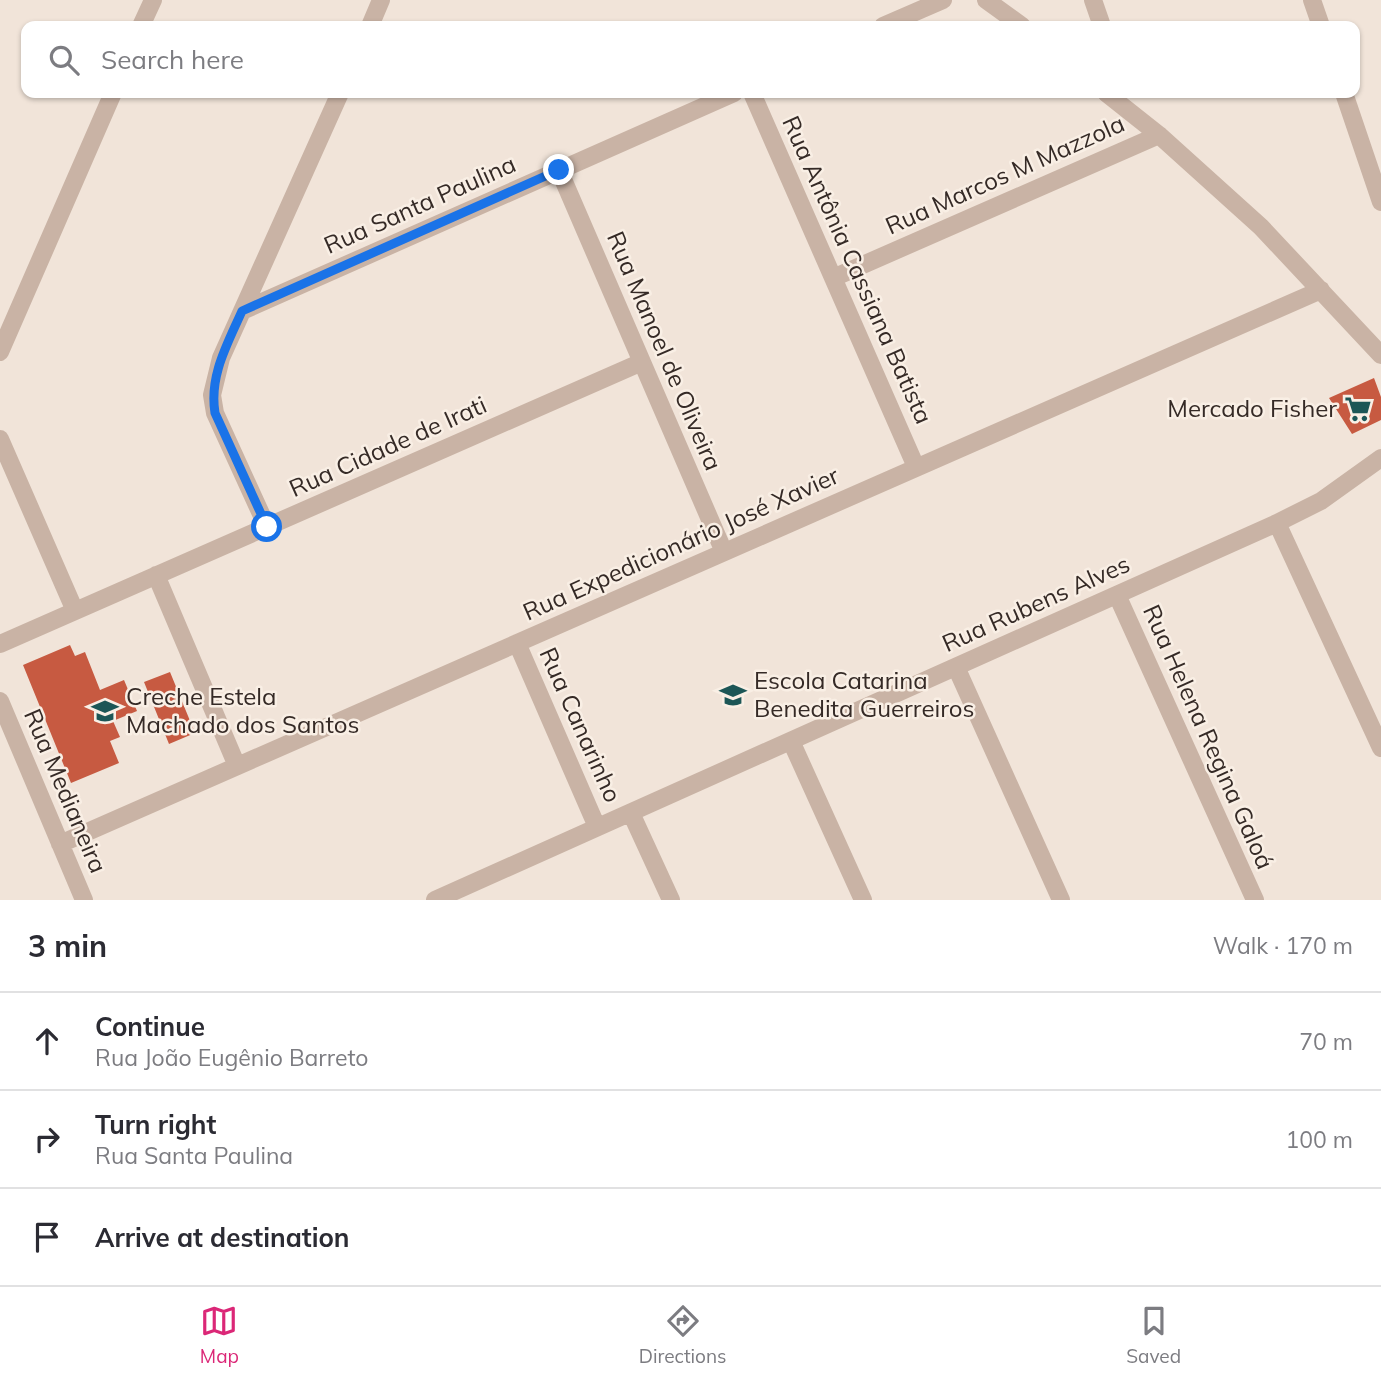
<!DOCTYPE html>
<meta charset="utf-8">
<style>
:root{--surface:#fff;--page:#f7f7f7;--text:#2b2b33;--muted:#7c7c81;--line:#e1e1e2;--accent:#db2777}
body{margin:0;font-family:Mulish,sans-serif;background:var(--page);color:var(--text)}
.stop{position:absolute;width:21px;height:21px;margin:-16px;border:5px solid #1a73e8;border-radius:50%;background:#fff}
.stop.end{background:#1a73e8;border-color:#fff;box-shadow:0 2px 7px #0008}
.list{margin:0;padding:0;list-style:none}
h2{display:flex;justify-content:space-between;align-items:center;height:91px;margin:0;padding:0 28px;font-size:30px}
h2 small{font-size:23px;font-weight:400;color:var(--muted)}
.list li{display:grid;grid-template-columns:46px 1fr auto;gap:21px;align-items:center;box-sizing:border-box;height:98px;padding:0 28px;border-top:2px solid var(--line)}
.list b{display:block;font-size:26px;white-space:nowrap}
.list p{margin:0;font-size:23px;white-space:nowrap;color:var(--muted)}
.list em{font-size:23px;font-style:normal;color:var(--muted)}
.icon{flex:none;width:38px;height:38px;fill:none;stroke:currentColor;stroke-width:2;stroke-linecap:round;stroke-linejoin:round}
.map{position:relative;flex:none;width:1381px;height:900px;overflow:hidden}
.search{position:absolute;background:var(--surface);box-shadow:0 2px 5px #0004;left:21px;right:21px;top:21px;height:77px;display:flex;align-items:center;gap:18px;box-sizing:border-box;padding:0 24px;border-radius:14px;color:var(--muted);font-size:26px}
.sheet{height:385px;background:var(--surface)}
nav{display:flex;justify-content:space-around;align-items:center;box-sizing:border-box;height:98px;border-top:2px solid var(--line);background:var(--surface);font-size:19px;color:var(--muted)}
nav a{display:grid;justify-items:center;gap:4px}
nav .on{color:var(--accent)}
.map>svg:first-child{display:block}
</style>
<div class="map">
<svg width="1381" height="900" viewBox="0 0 1381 900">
<rect width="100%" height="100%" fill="#f1e4d9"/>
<path fill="#c75a41" d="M1374 378 1381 397V420L1352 434 1329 398Z
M70 645 75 656 85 652 100 690 124 680 137 711 113 721 120 737 110 741 119 763 71 783 23 665Z
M170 672 195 733 169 744 144 682Z"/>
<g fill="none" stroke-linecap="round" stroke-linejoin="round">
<path stroke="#c9b3a5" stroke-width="18" d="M986 0 1022 26
M1093 0 1102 26
M1312 0 1321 26
M141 26 153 0
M370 26 381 0
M883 26 943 0
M752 93 916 467
M1106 93 1159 135 1261 227 1381 355
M1344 93 1381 202
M559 170 724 552
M833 278 1159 135
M242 311 734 93
M0 352 113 93
M0 439 75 611
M1277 523 1381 748
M267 527 215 413 212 395 221 358 340 93
M156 575 237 766
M1117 595 1255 900
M517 643 597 827
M0 644 642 362
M956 667 1061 900
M0 701 84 900
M791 741 863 900
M631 813 671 900
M60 844 1321 290
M435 900 1277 523 1321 501 1381 458"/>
</g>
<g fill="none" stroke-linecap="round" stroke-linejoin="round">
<path stroke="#1a73e8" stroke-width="9" d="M267 527 215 413C209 376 227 345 242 311L559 170"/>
</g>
<defs>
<g id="supermarket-bare" transform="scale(2.1)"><path d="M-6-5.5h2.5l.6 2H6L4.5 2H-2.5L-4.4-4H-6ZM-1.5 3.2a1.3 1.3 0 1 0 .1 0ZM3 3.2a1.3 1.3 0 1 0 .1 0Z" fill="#1c5656" stroke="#f9efe5" stroke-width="2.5" paint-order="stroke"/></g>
<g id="school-bare" transform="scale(2.1)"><path d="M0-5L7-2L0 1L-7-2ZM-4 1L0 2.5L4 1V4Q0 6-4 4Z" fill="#1c5656" stroke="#f9efe5" stroke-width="2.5" paint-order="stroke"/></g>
</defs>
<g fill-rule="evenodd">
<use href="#supermarket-bare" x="1358" y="409"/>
<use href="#school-bare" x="733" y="695"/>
<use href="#school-bare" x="105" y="711"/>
</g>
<g text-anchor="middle" stroke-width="5" stroke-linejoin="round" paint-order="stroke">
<g font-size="24" fill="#352a26" stroke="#f9efe5">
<text transform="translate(1005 175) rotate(-24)" y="8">Rua Marcos M Mazzola</text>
<text transform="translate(420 205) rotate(-24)" y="8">Rua Santa Paulina</text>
<text transform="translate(857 270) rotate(66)" y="8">Rua Antônia Cassiana Batista</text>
<text transform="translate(664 351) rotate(67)" y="8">Rua Manoel de Oliveira</text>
<text transform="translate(388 447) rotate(-24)" y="8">Rua Cidade de Irati</text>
<text transform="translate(681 544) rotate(-24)" y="8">Rua Expedicionário José Xavier</text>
<text transform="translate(1036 604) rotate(-24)" y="8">Rua Rubens Alves</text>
<text transform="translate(580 725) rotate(66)" y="8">Rua Canarinho</text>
<text transform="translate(1208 737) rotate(66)" y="8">Rua Helena Regina Galoá</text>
<text transform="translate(65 791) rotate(67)" y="8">Rua Medianeira</text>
</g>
<g font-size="24" fill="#352a26" stroke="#f9efe5" text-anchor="start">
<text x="1337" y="417" text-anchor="end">Mercado Fisher</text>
<text x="754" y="689">Escola Catarina<tspan x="754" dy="28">Benedita Guerreiros</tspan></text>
<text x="126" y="705">Creche Estela<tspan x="126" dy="28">Machado dos Santos</tspan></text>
</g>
</g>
</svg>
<div class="stop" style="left:267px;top:527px"></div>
<div class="stop end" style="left:559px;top:170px"></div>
<div class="search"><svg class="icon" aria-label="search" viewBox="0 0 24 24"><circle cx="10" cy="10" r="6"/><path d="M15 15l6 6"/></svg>Search here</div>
</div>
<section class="sheet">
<h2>3 min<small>Walk · 170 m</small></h2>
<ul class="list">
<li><svg class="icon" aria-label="ahead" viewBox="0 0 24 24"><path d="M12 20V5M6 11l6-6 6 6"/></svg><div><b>Continue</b><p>Rua João Eugênio Barreto</p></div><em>70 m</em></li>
<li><svg class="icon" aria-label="right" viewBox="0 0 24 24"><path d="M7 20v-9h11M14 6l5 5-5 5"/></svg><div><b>Turn right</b><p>Rua Santa Paulina</p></div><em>100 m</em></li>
<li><svg class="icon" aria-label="arrive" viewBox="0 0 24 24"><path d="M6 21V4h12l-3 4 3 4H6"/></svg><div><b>Arrive at destination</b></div></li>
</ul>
</section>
<nav>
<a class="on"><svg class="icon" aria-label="map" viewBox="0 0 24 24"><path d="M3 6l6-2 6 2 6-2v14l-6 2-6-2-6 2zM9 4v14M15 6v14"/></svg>Map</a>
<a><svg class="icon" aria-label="directions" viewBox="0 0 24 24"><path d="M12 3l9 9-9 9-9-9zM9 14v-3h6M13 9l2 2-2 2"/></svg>Directions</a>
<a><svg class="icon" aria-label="saved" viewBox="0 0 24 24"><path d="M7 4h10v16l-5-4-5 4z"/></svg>Saved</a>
</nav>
